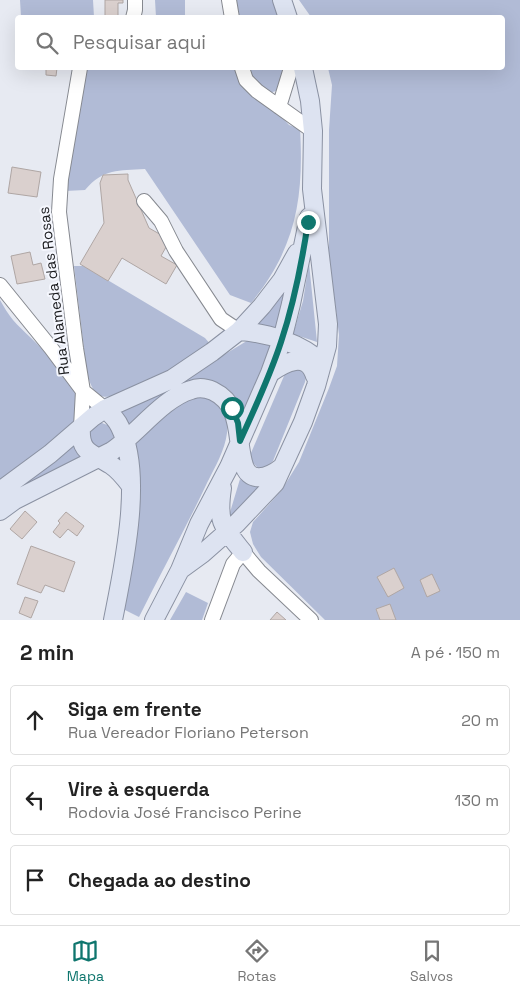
<!DOCTYPE html>
<html lang="pt">
<meta charset="utf-8">
<style>
:root{--surface:#fff;--page:#f2f2f2;--text:#222;--muted:#767676;--line:#e0e0e0;--accent:#0f766e}
body{margin:0;font-family:"Space Grotesk",sans-serif;background:var(--page);color:var(--text)}
.stop{position:absolute;width:15px;height:15px;margin:-11px;border:4px solid #0f766e;border-radius:50%;background:#fff}
.stop.end{background:#0f766e;border-color:#fff;box-shadow:0 1px 5px #0008}
.list{margin:0;padding:0;list-style:none}
h2{display:flex;justify-content:space-between;align-items:center;height:65px;margin:0;padding:0 20px;font-size:21px}
h2 small{font-size:16px;font-weight:400;color:var(--muted)}
.list li{display:grid;grid-template-columns:32px 1fr auto;gap:15px;align-items:center;box-sizing:border-box;height:70px;margin:0 10px 10px;padding:0 10px;border:1px solid var(--line);border-radius:5px}
.list b{display:block;font-size:19px;white-space:nowrap}
.list p{margin:0;font-size:16px;white-space:nowrap;color:var(--muted)}
.list em{font-size:16px;font-style:normal;color:var(--muted)}
.icon{flex:none;width:28px;height:28px;fill:none;stroke:currentColor;stroke-width:2;stroke-linecap:round;stroke-linejoin:round}
.map{position:relative;flex:none;width:520px;height:620px;overflow:hidden}
.search{position:absolute;background:var(--surface);box-shadow:0 5px 20px #0002;left:15px;right:15px;top:15px;height:55px;display:flex;align-items:center;gap:12px;box-sizing:border-box;padding:0 18px;border-radius:5px;color:var(--muted);font-size:19px}
.sheet{height:305px;background:var(--surface)}
nav{display:flex;justify-content:space-around;align-items:center;box-sizing:border-box;height:70px;border-top:1px solid var(--line);background:var(--surface);font-size:14px;color:var(--muted)}
nav a{display:grid;justify-items:center;gap:2px}
nav .on{color:var(--accent)}
.map>svg:first-child{display:block}
</style>
<div class="map">
<svg width="520" height="620" viewBox="0 0 520 620">
<rect width="100%" height="100%" fill="#e7eaf2"/>
<path fill="#b1bbd6" d="M20 0H93L94 17H21Z
M155 0H185V17H156Z
M234 0H272L280 17H237Z
M299 0H520V620H325L261 557 253 544 250 532 253 522 281 491 299 462 329 388 337 366 339 335 329 254V130L332 85 328 68H502V18L311 17Z
M83 68H238L289 125 300 129C304 198 296 248 251 303L230 295 145 169C118 171 104 168 85 190L65 191Z
M246 68H285L282 80 276 91C259 97 253 80 246 68Z
M309 263 317 342 293 334 303 301Z
M74 266H84L205 338 211 345 175 370 113 396C95 400 92 388 87 374Z
M290 278 277 328 257 325Z
M0 300C4 307 8 314 13 320 34 344 90 383 76 421 75 424 72 428 70 431L0 482Z
M250 339 272 344 245 412C237 398 231 388 215 382L127 429 116 412 181 381Z
M287 369H301L306 377 305 382 273 461 266 467 258 468 251 461V453Z
M202 396C220 401 229 414 227 433 225 450 215 467 207 483 186 528 161 572 139 617L123 609 135 544 140 502 141 489 135 446 137 440C155 424 177 398 202 396Z
M98 423H102L110 426 114 437 113 441 99 448 91 444 89 432Z
M74 443 84 459 0 502V499Z
M240 479 251 486 263 487 228 519Z
M186 592 208 603 202 620H170Z"/>
<path fill="#dad0ce" stroke="#afa6a4" d="M105 0H123V3H118V17H105Z
M46 68H57L56 76 46 75Z
M12 167 41 172 37 197 8 193Z
M128 174V180L149 228 170 240 161 256 177 265 166 284 122 258 108 281 80 264 104 223 100 183 103 175Z
M30 252 33 265 41 263 45 279 17 284 11 256Z
M25 511 37 522 22 539 10 529Z
M66 512 84 526 77 536 68 529 60 538 53 532 60 523 58 521Z
M31 546 75 562 64 592 45 585 41 593 17 584Z
M394 568 404 588 388 597 377 577Z
M432 574 440 591 427 597 420 580Z
M25 597 38 601 31 618 19 613Z
M390 604 396 620H380L376 609Z
M277 612 286 620H270Z"/>
<g fill="none" stroke-linecap="round" stroke-linejoin="round">
<g stroke="#868990" stroke-width="16">
<path id="minor" d="M229 0 232 18
M133 18 135 10V0
M80 68 61 179 59 212 76 348 83 391 81 427
M242 68 246 80 257 91 313 131
M279 107 291 68
M144 201 161 221 176 251 221 319 239 331
M0 285 51 348 83 391 105 409
M212 620 233 564 243 552 259 571 311 620"/>
</g>
<g stroke="#8a91a2" stroke-width="20">
<path id="major" d="M282 0 288 18
M239 331C268 333 301 343 322 363
M270 373C284 363 307 350 315 376
M105 409C111 414 117 420 120 427 144 475 123 569 113 620
M81 427C79 454 93 453 111 465 119 470 125 478 131 486
M222 488C217 522 222 526 243 552
M0 491 50 454 93 417 105 409 172 379 212 352 239 331 262 306 282 280 297 253
M0 511 15 500 112 451C137 434 163 398 191 390 198 387 206 388 213 391 242 405 236 436 243 462 248 485 268 478 282 467
M180 570 202 554 236 524 275 483 303 422 316 386 327 346 328 324 312 189 313 131 310 101 303 68
M154 620 180 570 199 524 229 467 270 373 282 340 291 304 309 217"/>
</g>
<use href="#minor" stroke="#fff" stroke-width="14"/>
<use href="#major" stroke="#dde3f1" stroke-width="18"/>
</g>
<g fill="none" stroke-linecap="round" stroke-linejoin="round">
<path stroke="#0f766e" stroke-width="6" d="M232 408 238 423 240 441C255 408 270 376 281 342 294 303 302 262 308 222"/>
</g>
<g text-anchor="middle" stroke-width="4" stroke-linejoin="round" paint-order="stroke">
<g font-size="15" fill="#1b1c1f" stroke="#f5f7fe">
<text transform="translate(54 291) rotate(-97)" y="5">Rua Alameda das Rosas</text>
</g>
</g>
</svg>
<div class="stop" style="left:232px;top:408px"></div>
<div class="stop end" style="left:308px;top:222px"></div>
<div class="search"><svg class="icon" aria-label="search" viewBox="0 0 24 24"><circle cx="10" cy="10" r="6"/><path d="M15 15l6 6"/></svg>Pesquisar aqui</div>
</div>
<section class="sheet">
<h2>2 min<small>A pé · 150 m</small></h2>
<ul class="list">
<li><svg class="icon" aria-label="ahead" viewBox="0 0 24 24"><path d="M12 20V5M6 11l6-6 6 6"/></svg><div><b>Siga em frente</b><p>Rua Vereador Floriano Peterson</p></div><em>20 m</em></li>
<li><svg class="icon" aria-label="left" viewBox="0 0 24 24"><path d="M17 20v-9H6M10 6l-5 5 5 5"/></svg><div><b>Vire à esquerda</b><p>Rodovia José Francisco Perine</p></div><em>130 m</em></li>
<li><svg class="icon" aria-label="arrive" viewBox="0 0 24 24"><path d="M6 21V4h12l-3 4 3 4H6"/></svg><div><b>Chegada ao destino</b></div></li>
</ul>
</section>
<nav>
<a class="on"><svg class="icon" aria-label="map" viewBox="0 0 24 24"><path d="M3 6l6-2 6 2 6-2v14l-6 2-6-2-6 2zM9 4v14M15 6v14"/></svg>Mapa</a>
<a><svg class="icon" aria-label="directions" viewBox="0 0 24 24"><path d="M12 3l9 9-9 9-9-9zM9 14v-3h6M13 9l2 2-2 2"/></svg>Rotas</a>
<a><svg class="icon" aria-label="saved" viewBox="0 0 24 24"><path d="M7 4h10v16l-5-4-5 4z"/></svg>Salvos</a>
</nav>
